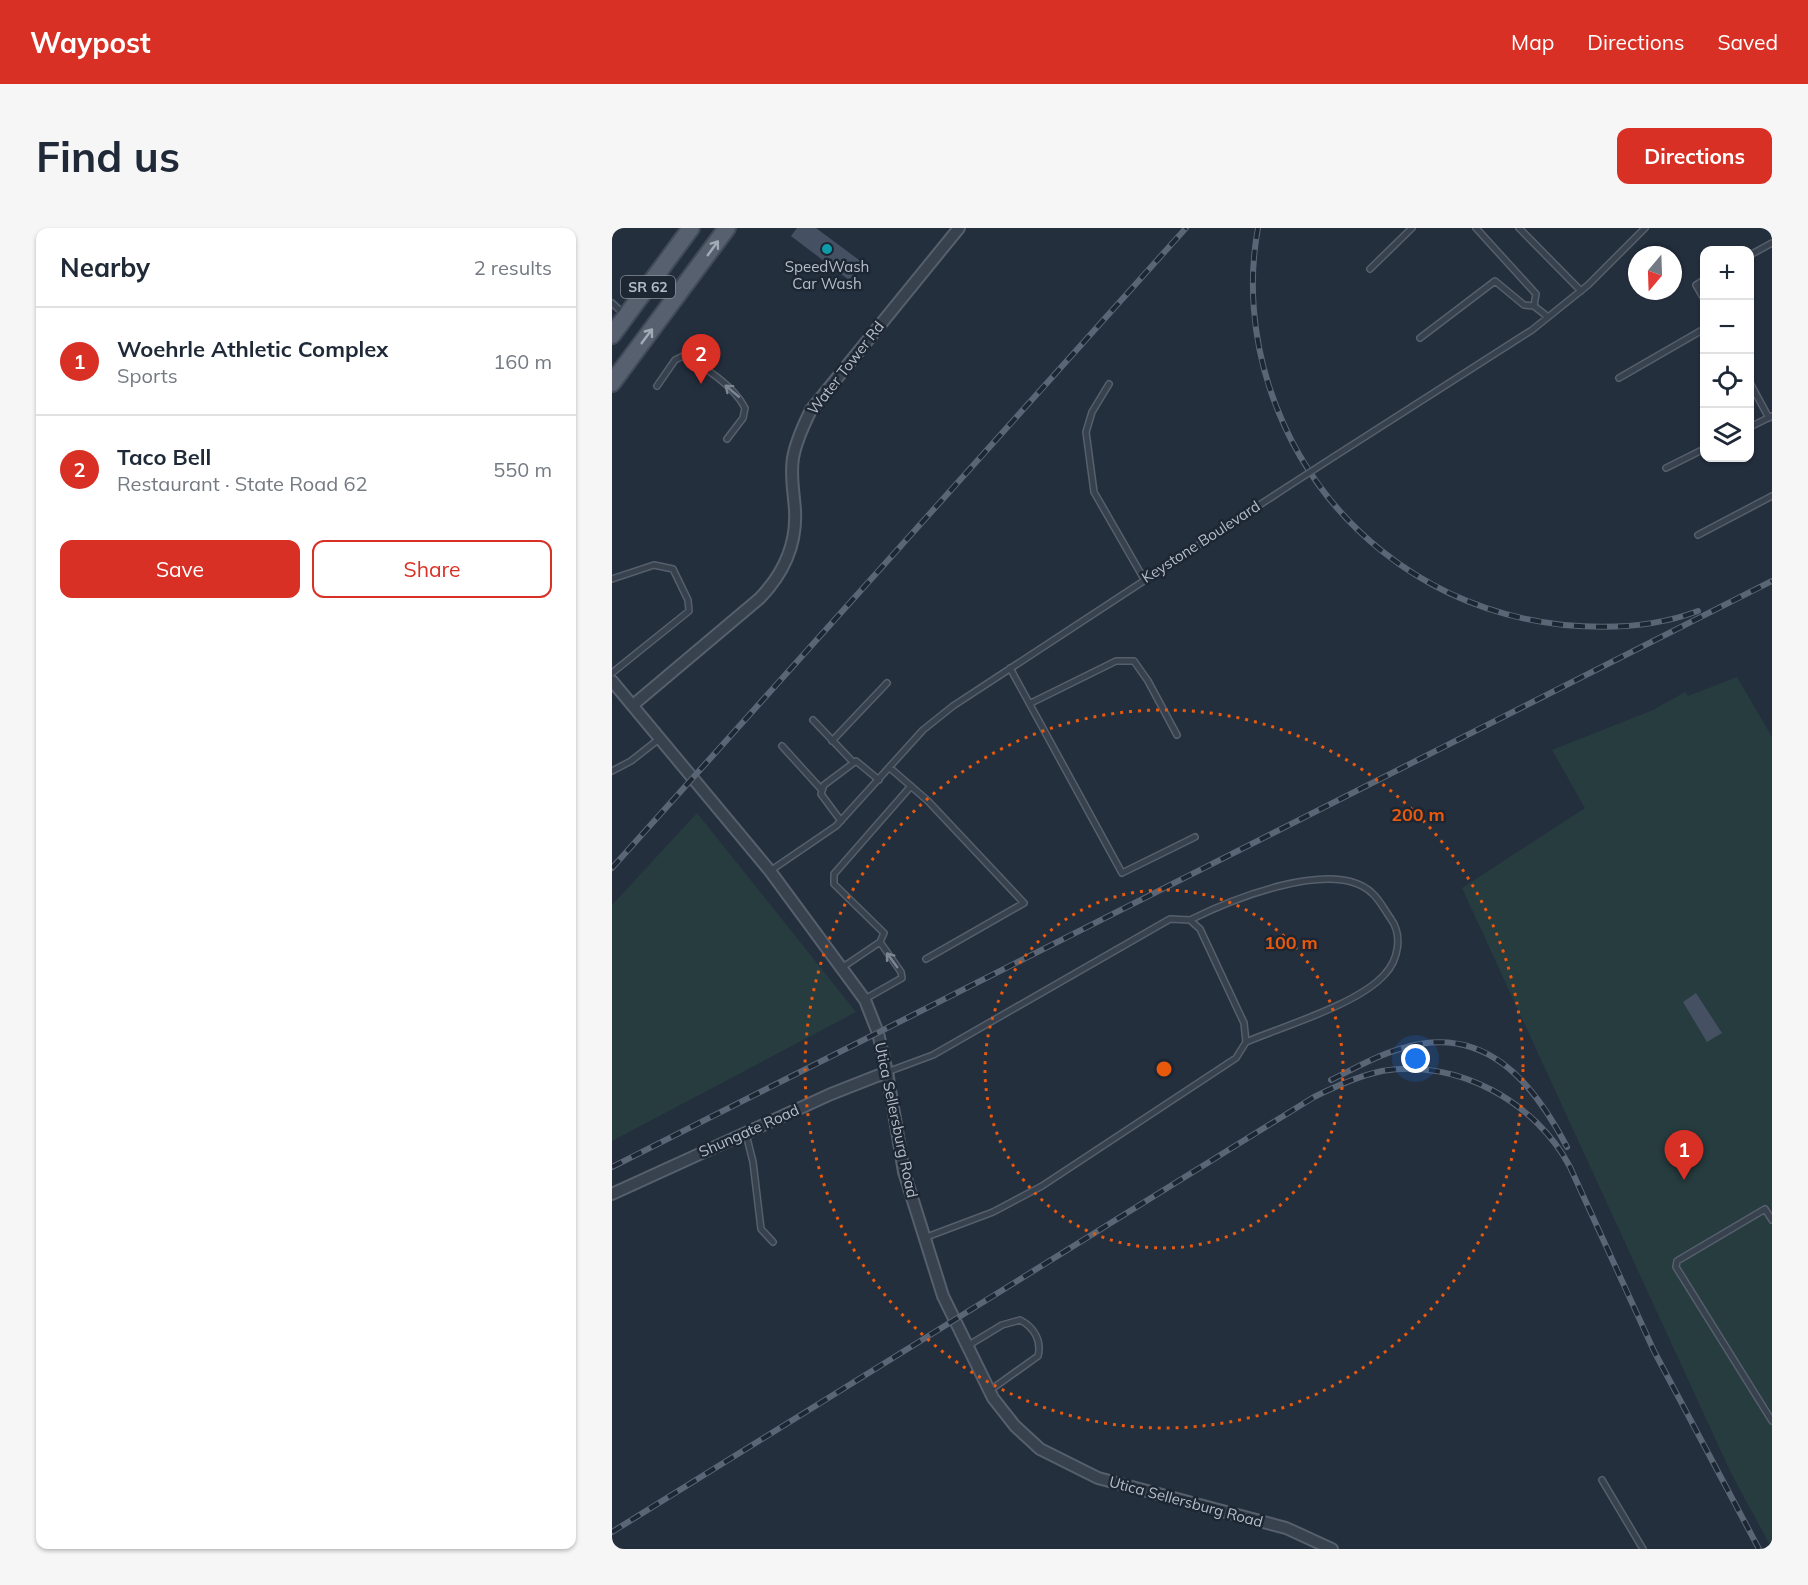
<!DOCTYPE html>
<meta charset="utf-8">
<style>
:root{--surface:#fff;--page:#f6f6f7;--text:#1f2937;--muted:#747a83;--line:#e0e1e3;--accent:#d93025}
body{margin:0;font-family:Mulish,sans-serif;background:var(--page);color:var(--text)}
.controls{position:absolute;right:18px;top:18px;display:grid;overflow:hidden;border-radius:12px;box-shadow:0 2px 4px #0004}
.controls button{width:54px;height:54px;display:grid;place-items:center;padding:0;border:0;border-bottom:2px solid var(--line);background:var(--surface);color:var(--text);font:30px sans-serif}
.compass{position:absolute;left:1016px;top:18px;width:54px;height:54px;border-radius:50%;background:var(--surface);box-shadow:0 2px 4px #0004;rotate:199deg}
.you{position:absolute;left:804px;top:831px;width:21px;height:21px;margin:-15px;border:4px solid #fff;border-radius:50%;background:#1a73e8;box-shadow:0 0 0 9px #1a73e833}
.badge{display:grid;place-items:center;width:39px;height:39px;border-radius:50%;background:var(--accent);color:#fff;font-size:20px;font-weight:700}
.pin{position:absolute;translate:-50% -50px;filter:drop-shadow(0 2px 3px #0008)}
.pin::after{content:'';position:absolute;top:32px;width:21px;height:18px;background:inherit;clip-path:polygon(0 0,100% 0,50% 100%)}
.list{margin:0;padding:0;list-style:none}
h2{display:flex;justify-content:space-between;align-items:center;height:78px;margin:0;padding:0 24px;font-size:26px}
h2 small{font-size:20px;font-weight:400;color:var(--muted)}
.list li{display:grid;grid-template-columns:39px 1fr auto;gap:18px;align-items:center;box-sizing:border-box;height:108px;padding:0 24px;border-top:2px solid var(--line)}
.list b{display:block;font-size:22px;white-space:nowrap}
.list p{margin:0;font-size:20px;white-space:nowrap;color:var(--muted)}
.list em{font-size:20px;font-style:normal;color:var(--muted)}
.actions{display:flex;gap:12px;padding:18px 24px}
.actions a{flex:1;padding:14px 0;border:2px solid var(--accent);border-radius:12px;text-align:center;font-size:21px;color:var(--accent)}
.actions .main{background:var(--accent);color:#fff}
.icon{flex:none;width:33px;height:33px;fill:none;stroke:currentColor;stroke-width:2;stroke-linecap:round;stroke-linejoin:round}
.map{position:relative;flex:none;width:1160px;height:1321px;overflow:hidden;border-radius:12px}
header{display:flex;align-items:center;gap:36px;box-sizing:border-box;height:84px;padding:0 30px;background:var(--accent);color:#fff}
header strong{font-size:28px}
nav{display:flex;gap:33px;margin-inline-start:auto;font-size:21px}
.intro{display:flex;align-items:center;justify-content:space-between;box-sizing:border-box;height:144px;padding:0 36px}
h1{margin:0;font-size:42px}
.button{padding:15px 27px;border-radius:12px;background:var(--accent);color:#fff;font-size:21px;font-weight:700}
main{display:flex;gap:36px;padding:0 36px}
aside{flex:1;background:var(--surface);border-radius:12px;box-shadow:0 2px 4px #0004}
.map>svg:first-child{display:block}
</style>
<header>
<strong>Waypost</strong>
<nav><a>Map</a><a>Directions</a><a>Saved</a></nav>
</header>
<div class="intro"><h1>Find us</h1><a class="button">Directions</a></div>
<main>
<aside>
<h2>Nearby<small>2 results</small></h2>
<ul class="list">
<li><span class="badge">1</span><div><b>Woehrle Athletic Complex</b><p>Sports</p></div><em>160 m</em></li>
<li><span class="badge">2</span><div><b>Taco Bell</b><p>Restaurant · State Road 62</p></div><em>550 m</em></li>
</ul>
<div class="actions"><a class="main">Save</a><a>Share</a></div>
</aside>
<div class="map">
<svg width="1160" height="1321" viewBox="0 0 1160 1321">
<rect width="100%" height="100%" fill="#242f3e"/>
<path fill="#263c3f" d="M1125 449 1160 509V1321L1119 1245 850 660 973 580 940 522 1041 482 1073 464 1076 468Z
M85 585 244 784 0 913V677Z"/>
<path fill="#455162" d="M185 0H204L251 35 237 52 179 8Z
M1084 765 1110 805 1095 814 1071 774Z"/>
<g fill="none" stroke-linecap="round" stroke-linejoin="round">
<g stroke="#565f6c" stroke-width="8">
<path id="service" d="M864 0 924 66 922 78 936 89
M907 0 969 63
M1138 27 1160 15
M758 41 800 0
M1092 52 1084 57 1092 71
M0 75 13 87
M808 110 883 53 912 77 922 78
M1007 150 1092 101
M1138 155 1157 190
M497 156 480 184 474 204 482 264 532 351
M45 158 63 132 71 128C93 139 122 158 133 180L131 190 115 211
M1138 199 1160 188
M723 228 920 102 976 57 1033 0
M1054 240 1092 221
M1086 307 1160 268
M0 351 42 337 61 341 76 372 77 383 0 445
M398 440 510 645 583 609
M419 475 504 433H522L536 453 565 507
M201 492 241 534
M220 513 275 455
M170 518 209 561
M278 540 316 573 412 675 314 731
M0 543 19 533 47 511
M229 593 209 566 212 557 244 533 267 552
M158 643 224 598 311 502 341 478 675 259
M578 692C618 672 722 629 760 665 768 672 773 683 779 691 791 708 786 732 773 746 747 776 672 798 634 814
M231 739 268 714 272 705 222 656V646L299 558
M253 771 290 750 289 744 268 714
M275 844 321 827 558 691 578 692 588 701 632 795 634 814 624 830 430 958 381 984 312 1010
M134 906 141 934 149 1001 161 1014
M1160 992 1153 981 1065 1033 1064 1039 1160 1193
M357 1117 390 1097 408 1092C422 1099 430 1113 426 1128L377 1163
M990 1252 1031 1321"/>
</g>
<g stroke="#565f6c" stroke-width="14">
<path id="minor" d="M0 453 158 643 253 772 266 805 275 844 292 944 331 1068 381 1170 403 1198 428 1221 486 1250 674 1300 720 1321
M21 477 148 370C171 346 185 316 183 282 182 265 178 247 181 230 184 213 191 198 199 182L347 0
M0 966 219 866 275 844"/>
</g>
<g stroke="#414a57" stroke-width="20">
<path id="primary" d="M0 107 79 0
M0 155 115 0"/>
</g>
<use href="#service" stroke="#38414e" stroke-width="5"/>
<use href="#minor" stroke="#38414e" stroke-width="10"/>
<use href="#primary" stroke="#56606e" stroke-width="16"/>
<g stroke="#5a6575" stroke-width="6">
<path id="rail" d="M646 0C636 53 641 110 658 161 702 293 814 382 952 397 996 401 1044 399 1086 383
M0 640 574 0
M719 852C743 840 766 827 791 820 873 795 921 854 955 919
M0 939 1160 353
M0 1304 702 869C724 858 746 848 770 843 845 830 924 874 958 939L1042 1123 1147 1321"/>
</g>
<use href="#rail" stroke="#1d2633" stroke-width="4" stroke-dasharray="11" stroke-linecap="butt"/>
<g stroke="#565f6c" stroke-width="8" stroke-linecap="butt">
<path id="service-bridge" d="M675 259 723 228"/>
</g>
<use href="#service-bridge" stroke="#38414e" stroke-width="5"/>
</g>
<defs><path id="oneway-shaft" d="M-6 0H5M1.5-3L5.5 0L1.5 3" fill="none" stroke-width="1.6" stroke-linecap="round" stroke-linejoin="round" transform="scale(1.5)"/></defs>
<g stroke="#a1aab7">
<use href="#oneway-shaft" transform="translate(101 20) rotate(-54)"/>
<use href="#oneway-shaft" transform="translate(35 108) rotate(-53)"/>
</g>
<g stroke="#7c8592">
<use href="#oneway-shaft" transform="translate(120 163) rotate(-140)"/>
<use href="#oneway-shaft" transform="translate(280 732) rotate(-126)"/>
</g>
<g fill="none" stroke="#e8590c" stroke-width="3" stroke-dasharray="3 6">
<circle cx="552" cy="841" r="179"/>
<circle cx="552" cy="841" r="359"/>
</g>
<circle fill="#0f9aa8" stroke="#1d2633" stroke-width="2" cx="215" cy="21" r="6"/>
<g text-anchor="middle" stroke-width="5" stroke-linejoin="round" paint-order="stroke">
<rect fill="#1d2633" stroke="#878f9c" stroke-width="1.5" x="9" y="48" width="54" height="22" rx="4.5"/>
<g font-size="14" font-weight="bold" fill="#b4bcc9">
<text x="36" y="64">SR 62</text>
</g>
<g font-size="15" fill="#b4bcc9" stroke="#1d2633">
<text x="215" y="44">SpeedWash<tspan x="215" dy="17">Car Wash</tspan></text>
</g>
<g font-size="15" fill="#b4bcc9" stroke="#1d2633">
<text transform="translate(234 140) rotate(-52)" y="5">Water Tower Rd</text>
<text transform="translate(589 314) rotate(-33)" y="5">Keystone Boulevard</text>
<text transform="translate(284 892) rotate(78)" y="5">Utica Sellersburg Road</text>
<text transform="translate(137 903) rotate(-24)" y="5">Shungate Road</text>
<text transform="translate(574 1274) rotate(15)" y="5">Utica Sellersburg Road</text>
</g>
</g>
<circle cx="552" cy="841" r="9" fill="#e8590c" stroke="#1d2633" stroke-width="3"/>
<g font-size="18" text-anchor="middle" font-weight="bold" fill="#e8590c" stroke="#1d2633" stroke-width="5" stroke-linejoin="round" paint-order="stroke">
<text x="806" y="593">200 m</text>
<text x="679" y="721">100 m</text>
</g>
</svg>
<div class="controls">
<button>+</button>
<button>−</button>
<button><svg class="icon" aria-label="locate" viewBox="0 0 24 24"><circle cx="12" cy="12" r="6"/><path d="M12 2v4M12 18v4M2 12h4M18 12h4"/></svg></button>
<button><svg class="icon" aria-label="layers" viewBox="0 0 24 24"><path d="M12 4l9 5-9 5-9-5zM3 14l9 5 9-5"/></svg></button>
</div>
<svg class="compass" viewBox="-18 -18 36 36"><path d="M0-13l5 13h-10z" fill="#e53935"/><path d="M0 13l5-13h-10z" fill="#747a83"/></svg>
<div class="you"></div>
<div class="pin badge" style="left:1072px;top:952px">1</div>
<div class="pin badge" style="left:89px;top:156px">2</div>
</div>
</main>
